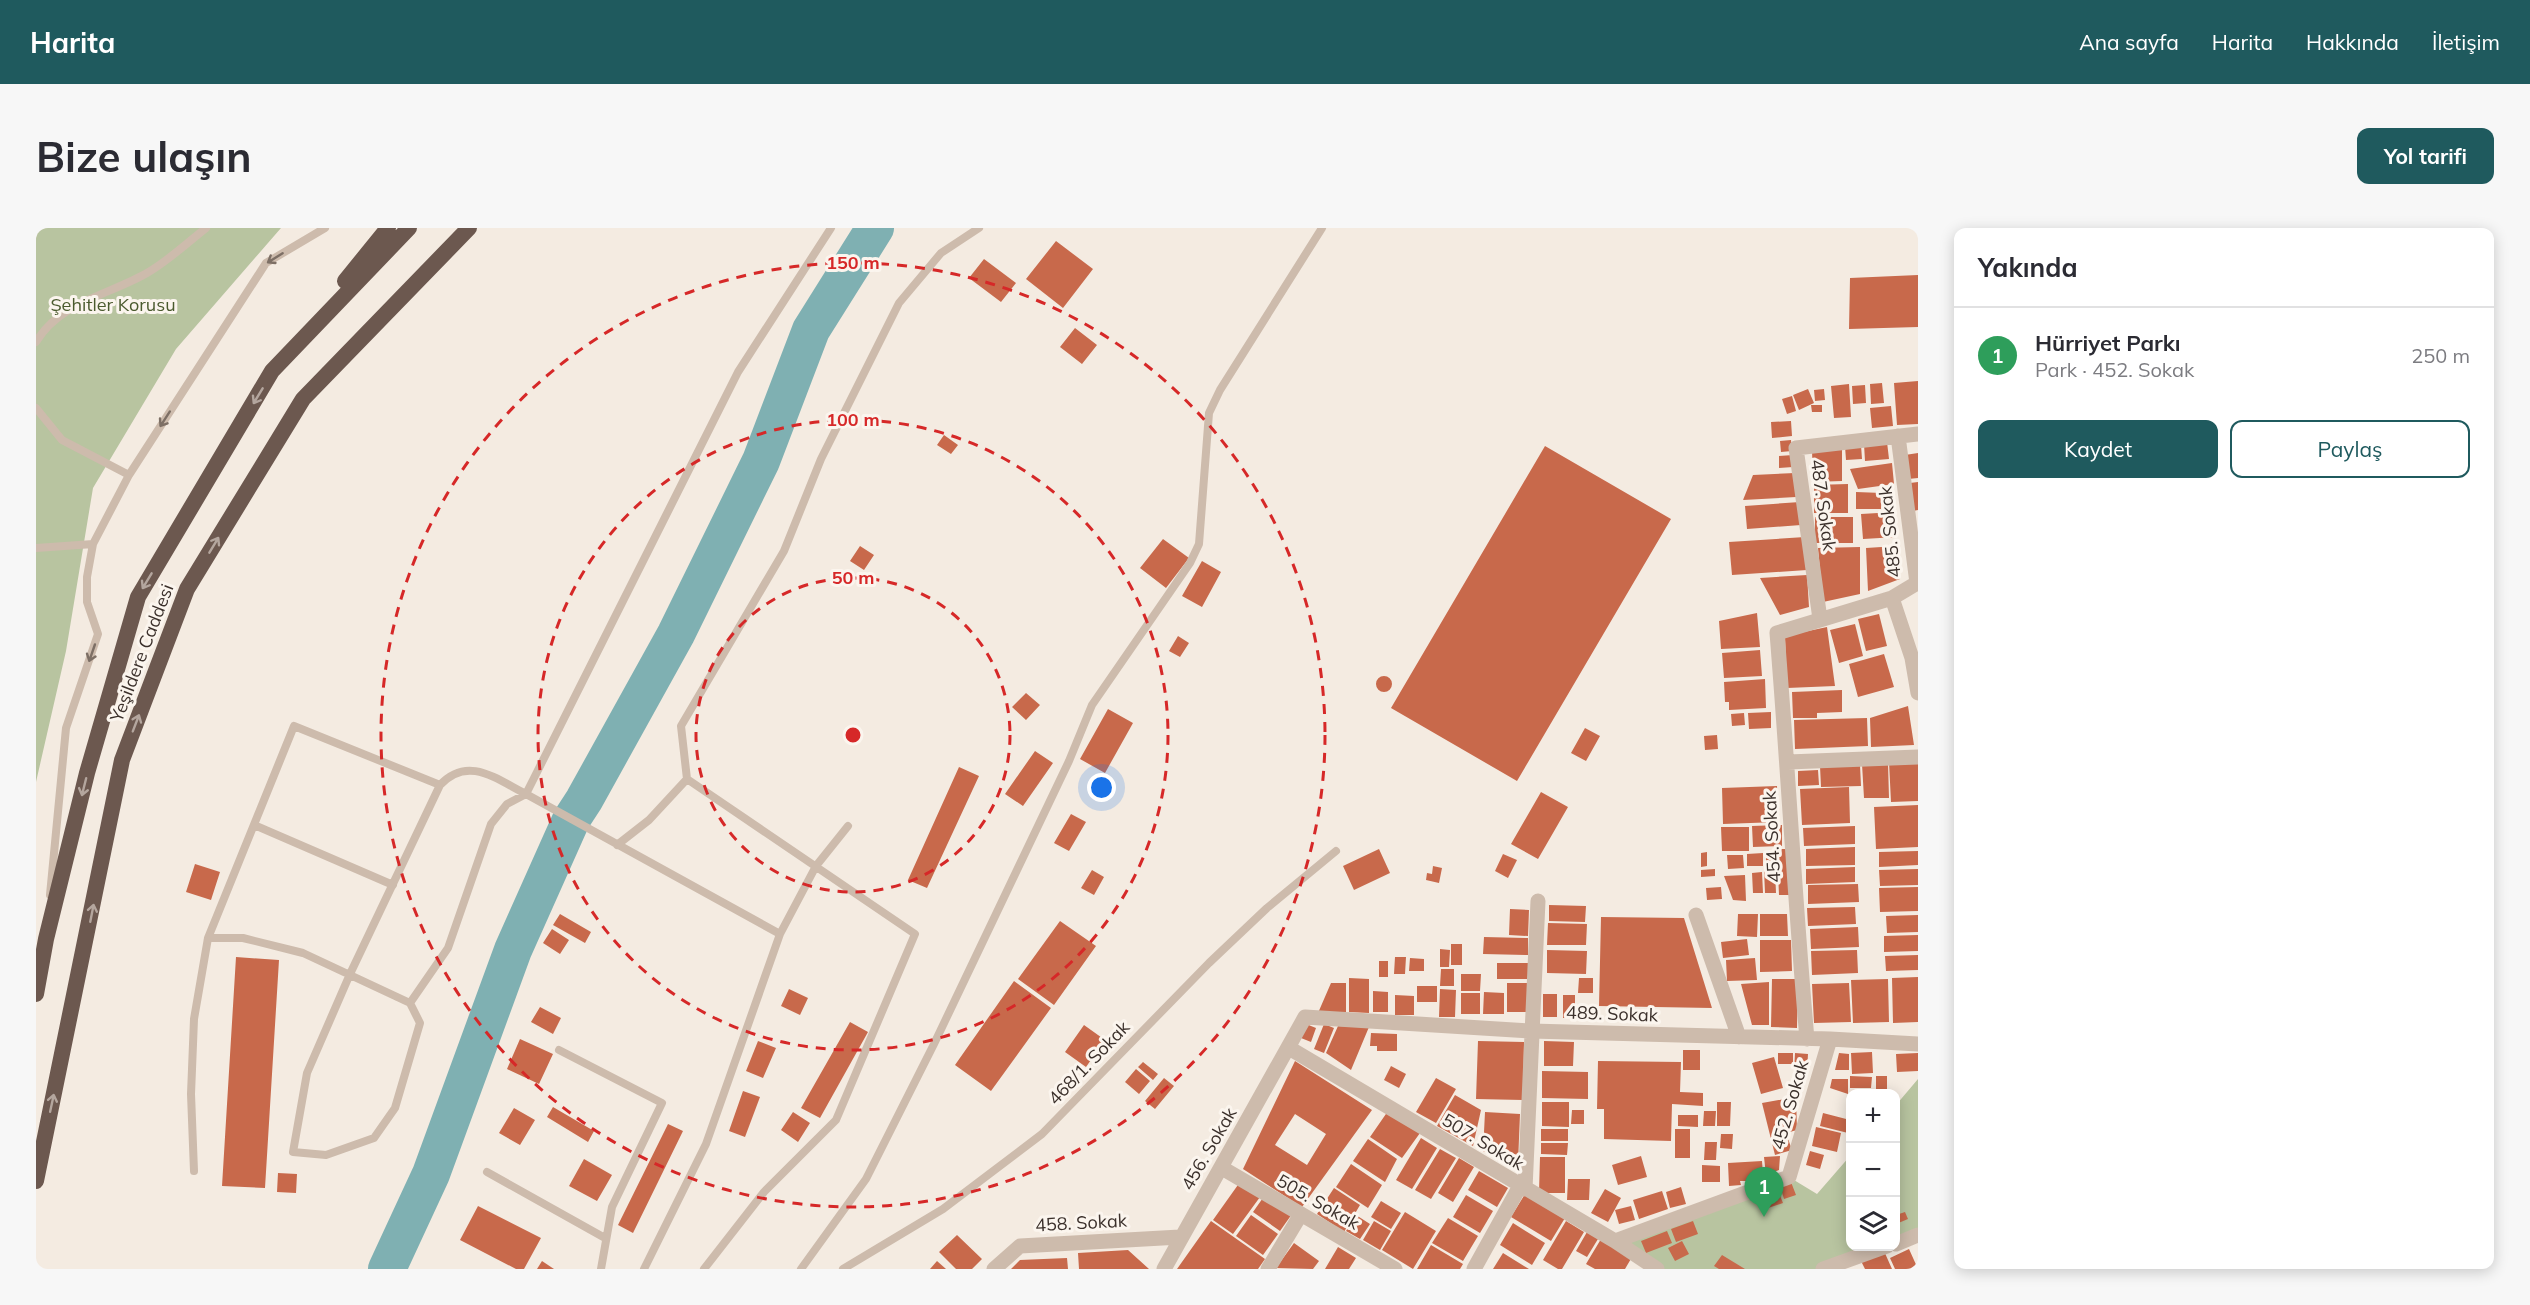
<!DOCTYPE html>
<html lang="tr">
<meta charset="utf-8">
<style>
:root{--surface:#fff;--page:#f7f7f7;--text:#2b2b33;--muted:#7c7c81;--line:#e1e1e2;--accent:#1f5a5e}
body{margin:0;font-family:Mulish,sans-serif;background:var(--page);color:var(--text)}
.controls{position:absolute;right:18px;bottom:18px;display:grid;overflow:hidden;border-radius:12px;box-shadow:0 3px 15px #0003}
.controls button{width:54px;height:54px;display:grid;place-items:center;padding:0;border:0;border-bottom:2px solid var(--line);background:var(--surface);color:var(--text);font:30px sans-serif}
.you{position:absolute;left:1066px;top:560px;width:21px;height:21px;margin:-15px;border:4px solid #fff;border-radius:50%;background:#1a73e8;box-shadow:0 0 0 9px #1a73e833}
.badge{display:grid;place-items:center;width:39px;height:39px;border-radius:50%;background:var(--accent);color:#fff;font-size:20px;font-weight:700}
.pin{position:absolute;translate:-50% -50px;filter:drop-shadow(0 2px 3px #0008)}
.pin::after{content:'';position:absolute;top:32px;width:21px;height:18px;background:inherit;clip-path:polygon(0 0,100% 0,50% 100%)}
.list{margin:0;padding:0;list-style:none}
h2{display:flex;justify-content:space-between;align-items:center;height:78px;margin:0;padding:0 24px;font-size:26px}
h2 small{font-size:20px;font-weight:400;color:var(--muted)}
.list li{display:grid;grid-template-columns:39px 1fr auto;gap:18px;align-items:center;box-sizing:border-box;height:96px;padding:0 24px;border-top:2px solid var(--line)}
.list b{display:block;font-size:22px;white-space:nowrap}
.list p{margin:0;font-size:20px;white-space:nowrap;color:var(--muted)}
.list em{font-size:20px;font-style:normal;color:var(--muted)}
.actions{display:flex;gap:12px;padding:18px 24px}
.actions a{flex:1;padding:14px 0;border:2px solid var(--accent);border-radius:12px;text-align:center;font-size:21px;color:var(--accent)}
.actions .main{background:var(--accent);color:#fff}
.icon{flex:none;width:33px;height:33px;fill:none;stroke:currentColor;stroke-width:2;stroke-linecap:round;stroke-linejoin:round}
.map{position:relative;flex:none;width:1882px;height:1041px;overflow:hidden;border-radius:12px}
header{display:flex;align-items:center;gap:36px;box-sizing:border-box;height:84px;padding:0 30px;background:var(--accent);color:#fff}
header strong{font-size:28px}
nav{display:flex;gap:33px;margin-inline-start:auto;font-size:21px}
.intro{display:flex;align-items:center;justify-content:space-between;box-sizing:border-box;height:144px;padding:0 36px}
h1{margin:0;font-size:42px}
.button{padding:15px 27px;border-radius:12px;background:var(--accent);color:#fff;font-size:21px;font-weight:700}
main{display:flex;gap:36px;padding:0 36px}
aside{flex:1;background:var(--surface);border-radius:12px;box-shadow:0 3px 15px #0003}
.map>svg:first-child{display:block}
</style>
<header>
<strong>Harita</strong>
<nav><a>Ana sayfa</a><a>Harita</a><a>Hakkında</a><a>İletişim</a></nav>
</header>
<div class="intro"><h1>Bize ulaşın</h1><a class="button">Yol tarifi</a></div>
<main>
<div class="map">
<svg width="1882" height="1041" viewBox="0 0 1882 1041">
<rect width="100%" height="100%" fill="#f4ebe1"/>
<path fill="#b8c4a0" d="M0 0H245L140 121 57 260 30 423 0 554Z
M1882 851V1008L1860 1016V877Z
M1814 928V1018L1851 1019 1787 1041H1620L1579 1013 1753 949 1781 966Z"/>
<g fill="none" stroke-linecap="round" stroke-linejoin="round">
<path stroke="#7fb0b2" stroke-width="38" d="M351 1041 395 946 477 722 535 592 548 572 640 406 725 233 775 102 839 0"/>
</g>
<path fill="#c8694b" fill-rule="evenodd" d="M1020 13 1057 41 1027 80 990 51Z
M948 31 980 55 965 74 933 50Z
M1882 47V99L1813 101 1814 50Z
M1039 100 1061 117 1046 136 1024 119Z
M1882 153V196L1861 197 1858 155Z
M1846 155 1848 175 1835 176 1834 156Z
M1813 156 1815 189 1798 190 1795 158Z
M1829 157 1830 175 1817 176 1816 158Z
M1772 161 1778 175 1763 182 1757 167Z
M1788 161 1789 172 1779 173 1778 162Z
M1756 168 1760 183 1751 186 1746 171Z
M1775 177H1786V184H1776Z
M1855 178 1857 198 1836 200 1834 180Z
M1755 193 1756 208 1736 210 1735 194Z
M908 207 922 217 915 226 901 217Z
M1755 212 1756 223 1745 224 1744 213Z
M1851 214 1853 231 1829 233 1828 216Z
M1825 217 1826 231 1810 232 1809 218Z
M1509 218 1635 291 1481 553 1355 480Z
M1806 221V253L1777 254 1776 222Z
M1882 225V250L1872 251 1869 227Z
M1757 227V239L1743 240V228Z
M1856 235 1858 256 1822 261 1814 241Z
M1759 245 1760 269 1707 272 1717 247Z
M1882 254V282L1877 283 1874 255Z
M1812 256V285H1778V257Z
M1820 264 1846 265 1845 281H1820Z
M1764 274 1765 297 1711 301 1709 278Z
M1859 284 1861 309 1827 311 1825 286Z
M1779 289H1817V315H1779Z
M1769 309 1771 342 1696 347 1693 314Z
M1127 311 1153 330 1130 360 1104 340Z
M824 318 838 327 828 342 814 333Z
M1861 318 1864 351 1832 363 1830 320Z
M1824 319V366L1787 374 1782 320Z
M1166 333 1185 344 1166 379 1146 368Z
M1771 347 1773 379 1744 387 1724 350Z
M1721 385 1724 419 1685 421 1683 393Z
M1843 386 1851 418 1830 423 1822 391Z
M1819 396 1827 428 1803 435 1794 402Z
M1791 399 1799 458 1751 460 1749 408Z
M1142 408 1153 415 1144 429 1133 423Z
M1724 422 1726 448 1688 450 1686 425Z
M1848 426 1858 459 1822 469 1813 436Z
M1340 456a8 8 0 1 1 16 0a8 8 0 1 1-16 0Z
M1729 451 1730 480 1693 482V474H1689L1688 454Z
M1806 462V484L1781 485V490H1757L1756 464Z
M990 465 1004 477 990 492 976 479Z
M1872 478 1878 517 1835 519 1834 490Z
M1072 481 1097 495 1069 545 1044 531Z
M1735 484V500L1713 501 1712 485Z
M1708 485 1709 497 1696 498 1695 486Z
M1831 490 1832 518 1759 521 1758 492Z
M1549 500 1564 508 1550 533 1535 525Z
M1681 507 1682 521 1669 522 1668 508Z
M999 523 1017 535 987 578 969 566Z
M1882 533V573L1855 574 1853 534Z
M1852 535 1853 570H1828L1826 536Z
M1824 537 1825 558 1785 559 1784 538Z
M923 539 943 548 891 660 872 652Z
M1782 542 1783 557 1762 558V543Z
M1741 558 1742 594 1687 596 1686 560Z
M1813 559 1814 595 1766 597 1764 561Z
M1505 564 1532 579 1502 631 1475 616Z
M1882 577V619L1840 621 1838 579Z
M1035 586 1050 594 1033 623 1018 615Z
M1746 597V618L1717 619 1716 598Z
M1819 598V616L1768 618 1767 600Z
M1685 599H1713V623H1686Z
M1819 619V637L1770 638V621Z
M1343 621 1354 645 1318 662 1307 638Z
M1741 621H1754L1755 667H1743Z
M1739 623 1740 639 1730 640V624Z
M1882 623V637L1843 639V624Z
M1671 624V638L1665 639V625Z
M1727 625V638H1711V626Z
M1467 626 1481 632 1472 650 1459 643Z
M1691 627H1707L1708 640 1692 641Z
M159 636 184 644 175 672 150 664Z
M1397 638 1406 640 1403 655 1390 652 1391 645 1396 646Z
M1819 639V654L1770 656V641Z
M1679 641V648L1665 649V642Z
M1882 641V657L1844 658 1843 642Z
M1056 642 1068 649 1058 667 1045 660Z
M1728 642H1739L1740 665H1729Z
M1726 644 1727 665H1717L1716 645Z
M1709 647 1710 673 1697 672 1688 648Z
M1822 656 1823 674 1772 676V657Z
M1685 659 1686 671 1671 672 1670 660Z
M1882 659V683L1844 684 1843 660Z
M1513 677 1550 678 1549 694 1513 693Z
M1819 679 1820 696 1772 698 1771 680Z
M1474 681 1493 682 1492 708 1473 707Z
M524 686 555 704 549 715 517 697Z
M1702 686H1722L1721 709 1701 708Z
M1724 686H1751L1752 708H1724Z
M1882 687V704L1851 705 1850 688Z
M1565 689 1648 690 1676 780 1563 778Z
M1024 693 1060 718 1018 777 982 751Z
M1512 695 1551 696 1550 717H1511Z
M1822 699 1823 719 1775 721 1774 701Z
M516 701 533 712 524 726 507 715Z
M1882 707V723L1848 724V708Z
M1448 709 1492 710V727L1447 726Z
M1711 711 1713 727 1687 730 1685 714Z
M1724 712H1755L1756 743 1724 744Z
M1415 716H1426V737H1415Z
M1404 721 1414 722 1413 739H1404Z
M1511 722 1551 723 1550 746 1511 745Z
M1821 722 1822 745 1776 747 1775 723Z
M1882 727V742L1850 743 1849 728Z
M200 729 243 732 229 960 186 958Z
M1359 729H1370L1369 746H1358Z
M1374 730 1388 731V743H1373Z
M1719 730 1721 752 1691 753 1690 732Z
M1343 733H1352V749H1343Z
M1461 735H1493V751H1461Z
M1405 741H1418V758H1404Z
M1425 746H1445L1444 763H1425Z
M1882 749V794L1857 795 1856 750Z
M1313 750 1333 751V785L1313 784Z
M1543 750H1557V765H1542Z
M1736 751H1762L1761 800 1735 799Z
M1852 751 1853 794 1817 795 1815 752Z
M978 753 1015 780 955 863 919 837Z
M1733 754V797H1716L1705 756Z
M1295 755H1310V785H1282Z
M1471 755H1492L1491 784H1471Z
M1813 755 1815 794 1778 795 1776 756Z
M1381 758H1401V774H1381Z
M753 761 772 770 764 787 745 778Z
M1404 761 1420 762 1419 789H1403Z
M1337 763 1352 764V784H1337Z
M1448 764 1468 765V786H1447Z
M1425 765H1444V786H1425Z
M1507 766H1521V789H1507Z
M1359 767 1378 768V787H1359Z
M1527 767H1539V790H1527Z
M504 779 525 790 517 806 495 794Z
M814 794 832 804 784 890 765 880Z
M1270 796 1280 800 1275 814 1265 810Z
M1288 796 1298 800 1288 825 1278 821Z
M1048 797 1069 812 1050 839 1029 824Z
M1302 798 1333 799 1315 842 1290 825Z
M1335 805 1361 806V823H1341V818H1334Z
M484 811 517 826 503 856 471 841Z
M722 813 740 820 727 850 710 843Z
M1442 813 1488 814 1487 872 1440 871Z
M1508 813 1538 814 1537 838H1508Z
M1647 822H1664V842H1647Z
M1836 824 1837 845 1816 846 1815 825Z
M1742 825H1757V836H1742Z
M1759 825 1772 826 1771 844H1758Z
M1803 825 1813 826V842H1799Z
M1882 825V843L1861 844 1860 826Z
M1738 829 1747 860 1725 866 1716 835Z
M1259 833 1336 882 1266 979 1207 941ZM1259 886 1290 906 1271 937 1239 917Z
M1562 833 1645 834 1644 864 1667 865V878L1636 876 1635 913 1568 911V881H1561Z
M1107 834 1122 846 1117 852 1102 839Z
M1355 838 1370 846 1363 860 1348 852Z
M1100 841 1114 853 1103 866 1089 854Z
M1506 843 1552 844V871L1506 870Z
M1814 848 1836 849 1835 860H1814Z
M1840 848H1851V866H1840Z
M1128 850 1138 858 1119 881 1109 873Z
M1400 850 1420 861 1400 895 1380 884Z
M1796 851H1812V866L1794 860Z
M707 863 724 869 709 909 693 903Z
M1419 867 1445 882 1437 918 1401 898Z
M1760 869 1761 902 1750 905 1756 922 1739 927 1726 875Z
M1506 874H1533V899L1506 898Z
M1681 874H1695L1694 898H1681Z
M517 879 558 903 552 914 511 889Z
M478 880 499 892 484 917 463 905Z
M1536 882H1548V896H1535Z
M1352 883 1384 905 1366 930 1334 909Z
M1668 883H1680L1679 898H1667Z
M757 884 774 895 762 914 745 902Z
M1449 884 1484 886 1482 935 1464 934V929L1456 928V924H1447Z
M1787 885 1814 892 1812 905 1784 898Z
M1642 887H1662V899L1642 898Z
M632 896 647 903 597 1005 582 997Z
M1780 899 1805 905 1801 924 1776 918Z
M1505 901H1532V913H1505Z
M1639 901H1654V930H1639Z
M1685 906H1697L1696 921 1684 920Z
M1385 910 1401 920 1376 961 1360 952Z
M1332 911 1361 931 1349 954 1317 933Z
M1669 914H1681L1680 932H1668Z
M1505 915H1532L1531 927 1505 926Z
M1404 921 1420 930 1395 971 1379 962Z
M1774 923 1788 927 1784 941 1770 937Z
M1605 928 1611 949 1582 957 1576 937Z
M1744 928 1743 942 1730 947 1728 929Z
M1504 929H1529V965H1503Z
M1423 930 1438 939 1417 974 1402 965Z
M548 931 576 947 561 973 533 958Z
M1726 933 1727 947 1718 948V953H1704L1705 957 1693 958 1692 935Z
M1315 936 1346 957 1332 980 1300 959Z
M1666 937 1684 938V954H1666Z
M1443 943 1472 960 1461 979 1432 962Z
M242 945 261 946 260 965 241 964Z
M1532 951H1554L1553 972H1531Z
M1204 954 1224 969 1197 1006 1177 992Z
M1755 954 1760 967 1748 971 1744 958Z
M1645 959 1650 976 1634 980 1630 964Z
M1298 960 1324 977 1308 1004 1281 986Z
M1741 960 1747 975 1729 981 1724 967Z
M1569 961 1585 970 1572 994 1555 985Z
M1626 963 1632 981 1603 991 1597 972Z
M1489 966 1529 990 1515 1013 1475 989Z
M1229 967 1256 986 1244 1003 1217 984Z
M1430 967 1457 983 1444 1005 1417 989Z
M1345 973 1365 985 1355 1001 1335 989Z
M442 978 505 1010 488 1041H480L424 1012Z
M1595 978 1599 992 1583 996 1579 982Z
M1369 984 1400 1003 1377 1041 1346 1022Z
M1869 984 1872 991 1860 996V987Z
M1215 987 1242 1006 1227 1027 1200 1008Z
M1320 987 1334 996 1324 1011 1310 1003Z
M1412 990 1442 1008 1427 1033 1396 1015Z
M1175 993 1229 1031 1222 1041H1141Z
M1338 993 1355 1003 1344 1022 1327 1012Z
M1530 993 1548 1004 1526 1041H1522L1507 1032Z
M1657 993 1662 1006 1640 1014 1635 1001Z
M1477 995 1509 1015 1496 1037 1464 1017Z
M1631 1003 1636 1015 1610 1025 1605 1013Z
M1551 1004 1562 1011 1551 1029 1540 1023Z
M921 1007 946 1031 936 1041H920L903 1024Z
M1565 1011 1596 1029 1589 1041H1559L1550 1036Z
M1646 1013 1653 1026 1639 1033 1632 1020Z
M1258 1015 1283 1033 1277 1041 1240 1040Z
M1395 1017 1427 1036 1424 1041H1381Z
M1302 1019 1320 1030 1313 1041H1289Z
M1873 1021 1882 1041H1859L1854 1030Z
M1092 1022 1113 1041H1043L1042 1025Z
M1848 1023 1856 1041H1829L1825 1033Z
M1467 1025 1493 1041H1457Z
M1686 1027 1709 1041H1683L1678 1038Z
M1031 1030 1032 1041H975L984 1032Z
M506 1033 518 1041H501Z
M901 1033 910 1041H894Z"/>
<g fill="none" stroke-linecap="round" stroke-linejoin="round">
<path stroke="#cdbbac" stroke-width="8" d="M0 114C24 74 73 67 111 45 132 33 151 15 170 0
M0 180 26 212 93 247
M0 320 57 316
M651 551 879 706 800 892 728 964 668 1041
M218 597 357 657
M581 617 613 592 651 551 645 498 748 323 785 231 863 75 905 25 943 0
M14 667 30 500 62 406 51 374V349L57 316 93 247 230 35 289 0
M744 706 780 638 812 598
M172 710 258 498 404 557
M374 775 412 720 455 596 471 576 490 566 702 144 795 0
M523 822 626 875 576 979 565 1041
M158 943 155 866 158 791 172 710H207L267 725 374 775 384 795 359 880 338 910 290 927 257 924 271 845 314 746 404 557C432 527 460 551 490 566L744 706 670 916 608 1041
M451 944 569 1010
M765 1041 830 951 898 816 1033 533 1056 477 1154 335 1163 316 1173 185 1184 162 1286 0
M807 1041 907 981 1006 906 1173 735 1231 680 1300 623"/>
<path stroke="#cdbbac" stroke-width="15" d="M1856 370 1876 430 1882 465
M1784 391 1760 220 1882 206
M1752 534 1882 529
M1660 687 1703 809
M1771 811C1759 676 1752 540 1741 405L1856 370 1881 355 1862 208
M1253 820 1579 1013 1621 1041
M1186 940 1359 1041
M1489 961 1502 673
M1579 1013 1753 949 1794 811
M1860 1016 1882 1007
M958 1041 984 1018 1144 1009
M1128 1041 1269 789 1495 803 1794 811 1882 816
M1232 1041 1265 986
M1438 1041 1484 958
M1787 1041 1851 1018"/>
<path stroke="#6c584f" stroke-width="16" d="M309 53 352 0
M0 766 10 711 51 545 102 369 236 143 373 0
M0 953 86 532 151 361 267 171 433 0"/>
</g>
<defs><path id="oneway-shaft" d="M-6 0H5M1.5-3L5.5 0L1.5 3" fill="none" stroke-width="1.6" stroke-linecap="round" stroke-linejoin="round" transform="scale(1.5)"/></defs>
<g stroke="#7d6f65">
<use href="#oneway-shaft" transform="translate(239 30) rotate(148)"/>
<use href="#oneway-shaft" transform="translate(129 191) rotate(123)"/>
<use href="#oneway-shaft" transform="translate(56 425) rotate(109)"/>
</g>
<g stroke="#b4a69e">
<use href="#oneway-shaft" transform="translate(222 168) rotate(121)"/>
<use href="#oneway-shaft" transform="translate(178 317) rotate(-59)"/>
<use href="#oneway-shaft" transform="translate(111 353) rotate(121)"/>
<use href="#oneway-shaft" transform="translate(100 495) rotate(-69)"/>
<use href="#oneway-shaft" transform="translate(48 559) rotate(104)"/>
<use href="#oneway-shaft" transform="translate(56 685) rotate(-79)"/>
<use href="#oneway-shaft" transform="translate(16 875) rotate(-78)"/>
</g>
<g fill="none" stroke="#d62828" stroke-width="3" stroke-dasharray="10 8">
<circle cx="817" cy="507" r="157"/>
<circle cx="817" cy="507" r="315"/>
<circle cx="817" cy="507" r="472"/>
</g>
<g text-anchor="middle" stroke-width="6" stroke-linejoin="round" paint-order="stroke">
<g font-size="18" fill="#4a5a2e" stroke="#fbf5ee">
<text x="77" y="83">Şehitler Korusu</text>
</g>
<g font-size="18" fill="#3b302b" stroke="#fbf5ee">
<text transform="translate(1787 277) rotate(82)" y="6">487. Sokak</text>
<text transform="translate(1854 304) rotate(-96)" y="6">485. Sokak</text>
<text transform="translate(106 425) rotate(-69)" y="6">Yeşildere Caddesi</text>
<text transform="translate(1736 609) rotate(-93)" y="6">454. Sokak</text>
<text transform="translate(1576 786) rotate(2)" y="6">489. Sokak</text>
<text transform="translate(1053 835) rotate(-46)" y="6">468/1. Sokak</text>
<text transform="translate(1754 877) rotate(-74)" y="6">452. Sokak</text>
<text transform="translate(1447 914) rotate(31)" y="6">507. Sokak</text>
<text transform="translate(1173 921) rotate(-60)" y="6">456. Sokak</text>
<text transform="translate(1282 974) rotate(30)" y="6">505. Sokak</text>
<text transform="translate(1045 995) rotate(-3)" y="6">458. Sokak</text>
</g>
</g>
<circle cx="817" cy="507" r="9" fill="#d62828" stroke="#fbf5ee" stroke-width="3"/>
<g font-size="18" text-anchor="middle" font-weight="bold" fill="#d62828" stroke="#fbf5ee" stroke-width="6" stroke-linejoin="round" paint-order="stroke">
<text x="817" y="41">150 m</text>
<text x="817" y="198">100 m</text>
<text x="817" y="356">50 m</text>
</g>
</svg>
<div class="controls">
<button>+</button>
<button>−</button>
<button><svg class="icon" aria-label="layers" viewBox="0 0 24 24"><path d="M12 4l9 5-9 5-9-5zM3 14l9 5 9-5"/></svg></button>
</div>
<div class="you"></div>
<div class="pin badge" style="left:1728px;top:989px;background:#2e9e5b">1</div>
</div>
<aside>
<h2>Yakında<small></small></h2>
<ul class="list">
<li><span class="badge" style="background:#2e9e5b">1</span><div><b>Hürriyet Parkı</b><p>Park · 452. Sokak</p></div><em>250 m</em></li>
</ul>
<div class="actions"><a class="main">Kaydet</a><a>Paylaş</a></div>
</aside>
</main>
